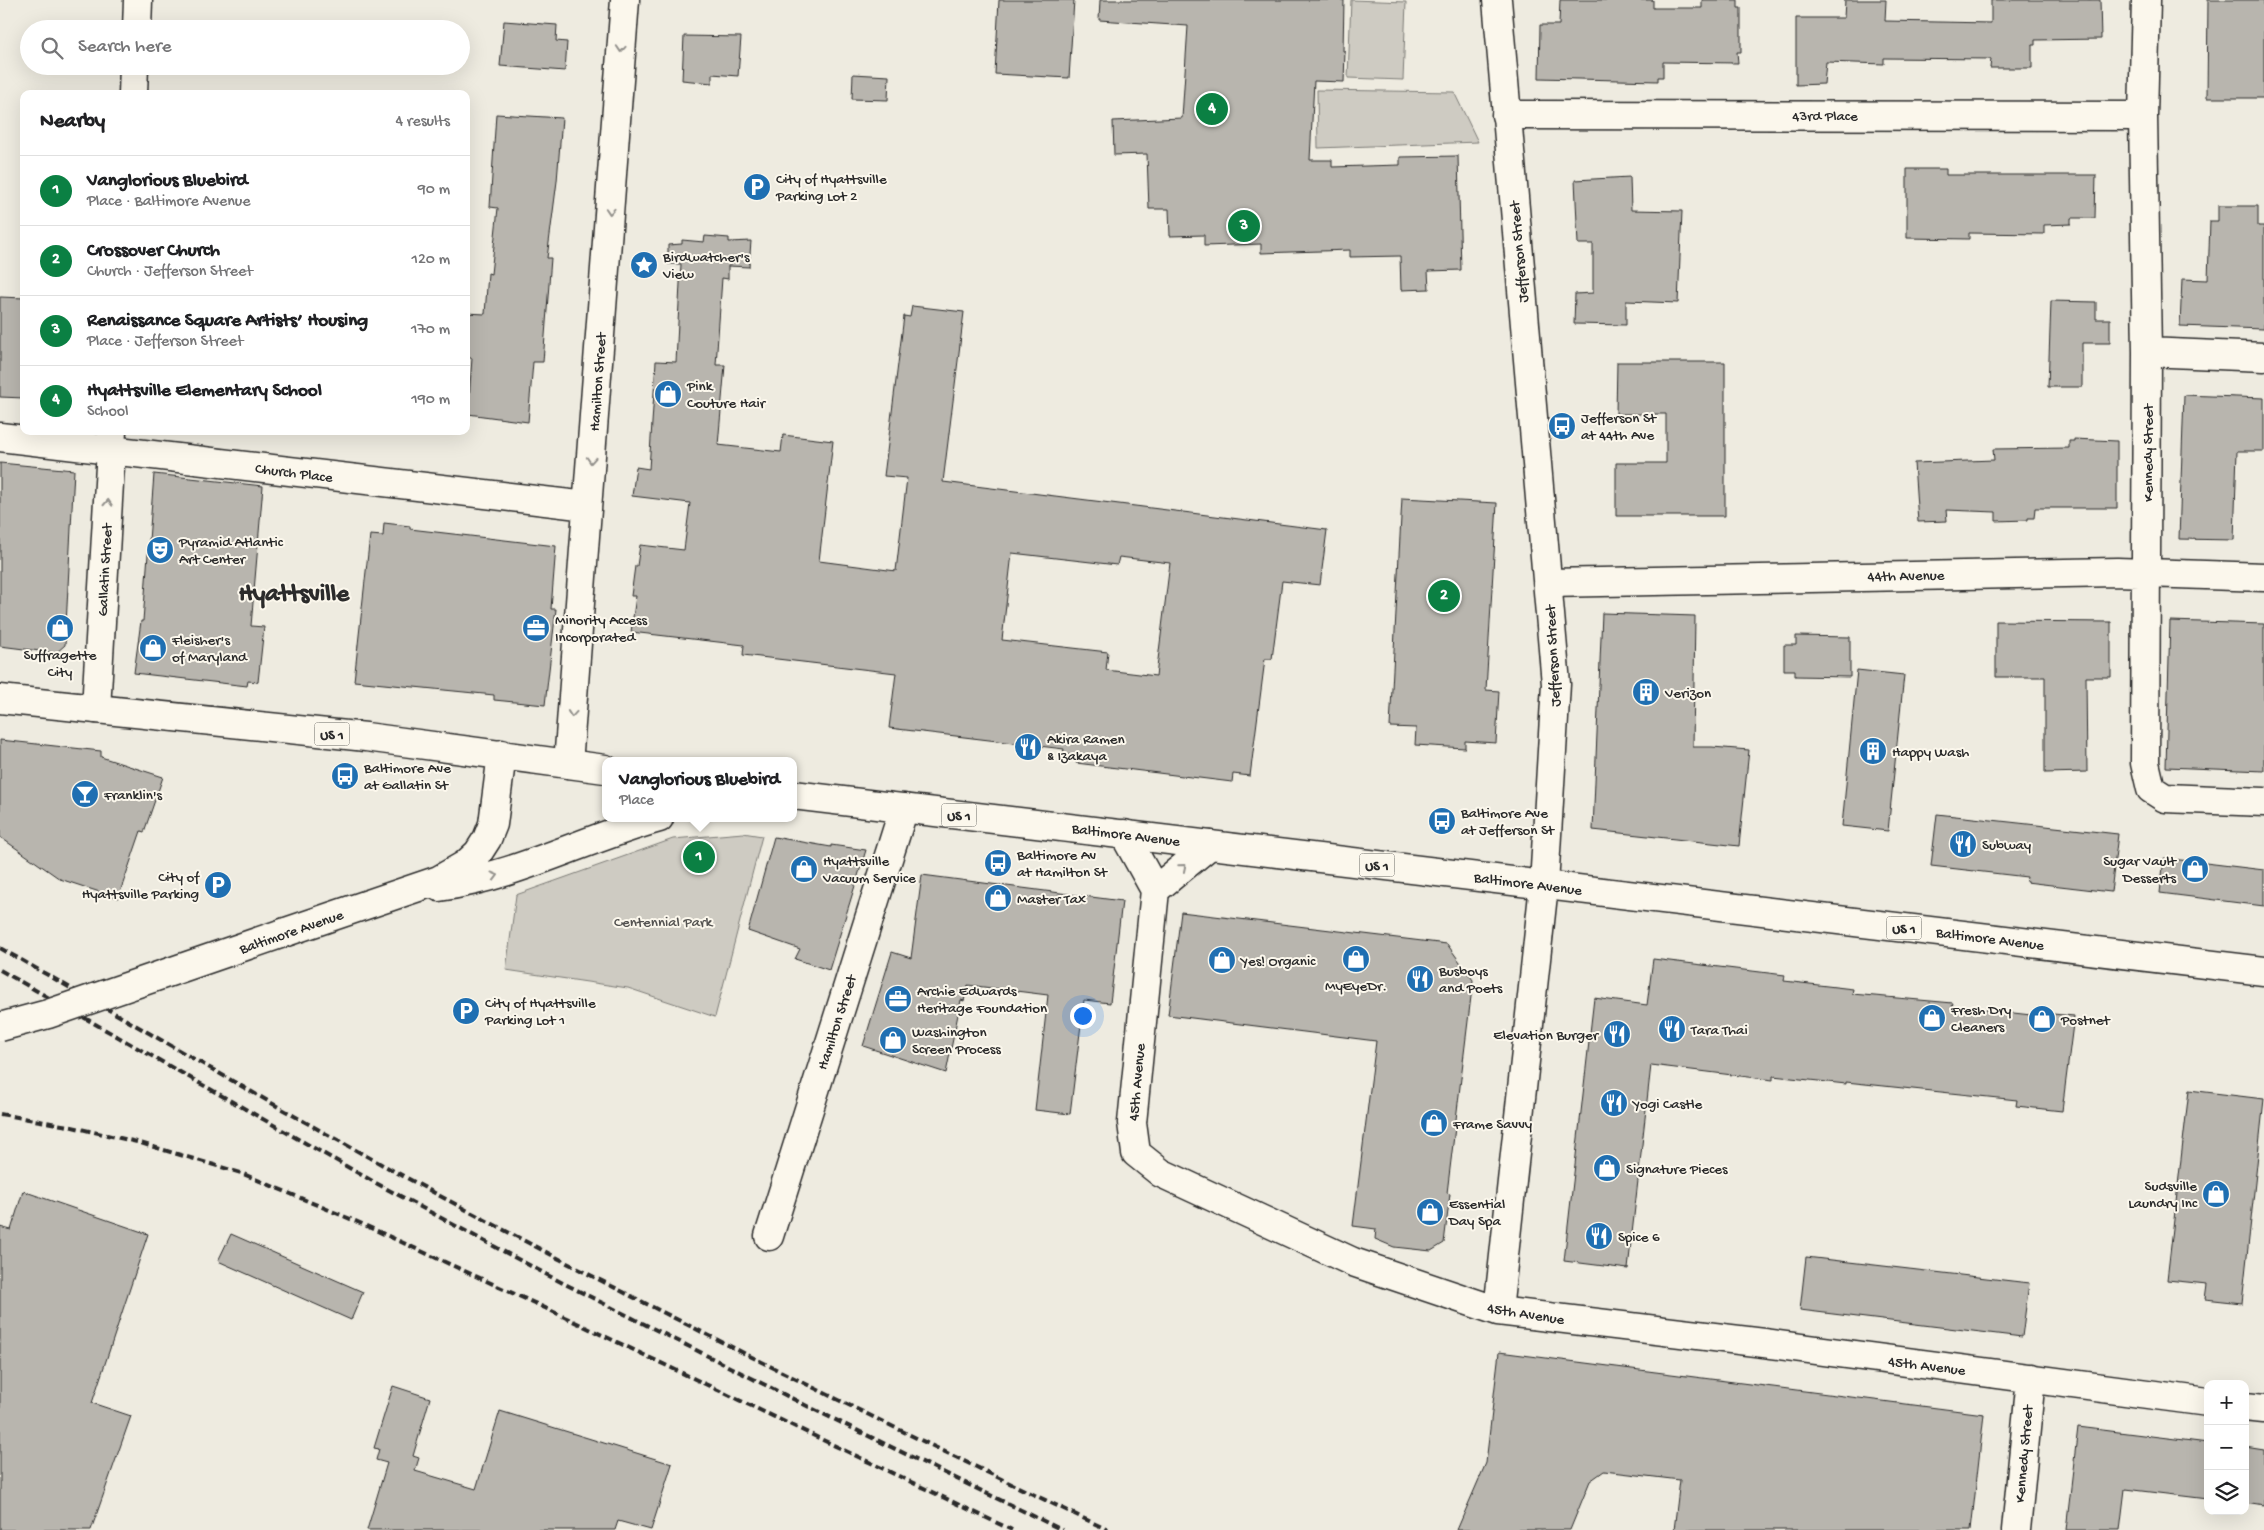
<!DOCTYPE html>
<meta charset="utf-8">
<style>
:root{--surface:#fff;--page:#f6f6f6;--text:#202124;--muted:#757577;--line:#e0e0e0;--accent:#0b8043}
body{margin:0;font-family:"Gochi Hand",sans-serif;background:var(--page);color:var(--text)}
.controls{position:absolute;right:15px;bottom:15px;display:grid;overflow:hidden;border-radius:10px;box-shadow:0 5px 20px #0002}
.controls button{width:45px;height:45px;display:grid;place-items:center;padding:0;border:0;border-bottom:1px solid var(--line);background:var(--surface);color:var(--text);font:25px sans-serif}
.you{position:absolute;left:1082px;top:1015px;width:18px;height:18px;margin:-12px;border:4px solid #fff;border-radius:50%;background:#1a73e8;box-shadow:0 0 0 8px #1a73e833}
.badge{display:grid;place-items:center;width:32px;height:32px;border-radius:50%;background:var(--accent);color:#fff;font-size:16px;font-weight:700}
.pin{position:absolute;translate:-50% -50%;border:2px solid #fff;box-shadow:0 1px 5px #0006}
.popup{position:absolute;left:602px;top:757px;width:195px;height:65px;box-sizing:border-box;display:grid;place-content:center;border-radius:10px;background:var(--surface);filter:drop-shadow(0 1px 4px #0005);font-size:16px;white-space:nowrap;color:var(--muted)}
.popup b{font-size:19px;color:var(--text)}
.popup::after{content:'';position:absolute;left:50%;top:100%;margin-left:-10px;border:10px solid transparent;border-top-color:var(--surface)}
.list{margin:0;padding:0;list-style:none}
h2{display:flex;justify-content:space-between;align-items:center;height:65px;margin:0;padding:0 20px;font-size:21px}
h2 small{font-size:16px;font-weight:400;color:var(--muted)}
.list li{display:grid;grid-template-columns:32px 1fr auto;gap:15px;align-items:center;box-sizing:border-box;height:70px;padding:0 20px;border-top:1px solid var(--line)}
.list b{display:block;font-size:19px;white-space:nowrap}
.list p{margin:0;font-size:16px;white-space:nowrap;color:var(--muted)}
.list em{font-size:16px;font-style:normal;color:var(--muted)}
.icon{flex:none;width:28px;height:28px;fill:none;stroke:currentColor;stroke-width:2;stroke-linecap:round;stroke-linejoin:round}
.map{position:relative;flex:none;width:2264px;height:1530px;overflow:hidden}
.search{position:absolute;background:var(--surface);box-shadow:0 5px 20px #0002;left:20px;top:20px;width:450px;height:55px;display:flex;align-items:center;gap:12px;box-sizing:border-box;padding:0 18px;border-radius:28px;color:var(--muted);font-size:19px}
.panel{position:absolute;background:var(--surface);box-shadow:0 5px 20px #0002;left:20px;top:90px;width:450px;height:345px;border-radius:10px}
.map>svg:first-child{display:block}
</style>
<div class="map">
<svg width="2264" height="1530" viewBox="0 0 2264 1530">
<rect width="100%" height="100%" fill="#eeebe0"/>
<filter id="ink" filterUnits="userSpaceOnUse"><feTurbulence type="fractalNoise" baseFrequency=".02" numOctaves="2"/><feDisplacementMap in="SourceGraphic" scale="10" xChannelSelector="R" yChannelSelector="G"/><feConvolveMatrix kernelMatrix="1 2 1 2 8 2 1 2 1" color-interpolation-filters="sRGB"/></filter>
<g filter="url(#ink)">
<path fill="#cecbc2" stroke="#7c7b76" d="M1351 0 1406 2 1403 80 1348 78Z
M1317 90 1454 92 1478 142 1318 148Z
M743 833 762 836 715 1017 628 988 506 970 516 895 673 839Z"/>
<path fill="#b8b5ae" stroke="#2b2b2b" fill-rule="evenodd" d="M999 0H1074L1069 78 995 74Z
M1100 0H1344L1343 51H1345L1344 82 1314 81 1310 160H1332V167L1400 165V157L1458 156 1461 270 1428 271 1429 289 1401 290 1400 256 1350 257V250L1261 253V244L1204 246V235L1170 236 1169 209H1149L1147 154 1114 155 1113 121 1182 118 1188 26 1099 20Z
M1560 0H1653V8H1702V0H1738V8H1741V52H1737L1738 63 1663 62V77H1658V81L1539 78 1540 25H1559Z
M1845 0H1886L1885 21 1991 23V0H2100L2101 39 2035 40V45H2032V68H1990L1991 59 1884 58V64L1826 62 1824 84 1796 85V18H1844Z
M2208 0H2264V98H2207Z
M504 21 557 25 556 41 567 42 565 71 500 66Z
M684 36 741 37 738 76 712 74V83L682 80Z
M853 74 889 76 888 100 852 99Z
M496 114 562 118 557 181 547 258H551L543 362H533L528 422 468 414 472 358H466V313L485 314 488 273 491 274 498 208 490 207Z
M1907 169H1946V175H2096L2095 218H2071V224L2044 225V234L1969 233V239L1907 238Z
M1630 177 1631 210 1682 211 1678 303 1626 301V325L1574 324 1575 294 1593 293V244H1578L1575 180Z
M2218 206H2258V226H2264V329L2180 326 2182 279 2208 280 2210 221H2218Z
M705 236 729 238V242L751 241 749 267 728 266V279L722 278 716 365H725L718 445 781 452 783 435 833 441 819 561 896 571 907 478 884 476 904 316 910 317 912 306 964 312 943 482 1327 530 1320 585 1282 581 1272 659H1265L1250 776 1233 774 1232 782 1076 763V756L1063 754 1064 749 889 728 896 673 743 655 744 645 631 632 636 596H631L635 566H637L640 545 684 550 690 503 632 496 636 467 649 469 656 361 676 362 681 264H668V245L682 244V240L704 242ZM1012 553 1117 565 1119 557 1170 563 1156 676 1106 670 1108 652 1002 640Z
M0 297 24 298V398L0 397Z
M2051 301 2096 302V319H2110V343H2082V387H2048Z
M1617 362H1725V516H1616V463H1666V414H1616Z
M2184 395 2264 398V451H2237L2234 540 2179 539Z
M2074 439 2117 441V508H2035L2034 518H2028V520L1996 521V512L1946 510 1947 521 1918 522 1914 463 1994 460 1993 449 2069 448V441H2074Z
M0 463 74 470 65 645 56 653 0 646Z
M154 474 263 486 251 626 264 627 258 682 248 681 247 686 134 673 141 621H143Z
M1402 498 1497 503 1486 690 1499 691 1496 743 1465 741V748L1415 745 1416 728 1390 727Z
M384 523 410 526V529L556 546 551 609H556L545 705 494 700V695L354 681 370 535 383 536Z
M1602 613 1695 616 1693 747H1712L1749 750 1739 846 1593 830Z
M1996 621 2111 622V677H2086L2087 772 2045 773V677H1996Z
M2170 621 2264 624V771L2166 767Z
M1796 636 1850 637V677L1795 676V670H1784V645H1796Z
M1857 670 1904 675 1888 831 1842 826Z
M0 740 101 751V757L163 777 144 832 141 831 118 898 60 879 0 837Z
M1937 814 2118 834 2111 892 2026 882 2027 877 1931 866Z
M774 837 831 847V845L866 850 829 970 795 959 800 949 748 931Z
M2164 858 2264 870V906L2160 893Z
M922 875 1122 901 1110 1003 1084 1000 1070 1114 1035 1110 1048 995 968 985 964 1001 961 1000 946 1073 863 1046 892 952 911 958Z
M1181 912 1447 944 1473 980 1447 1193 1450 1194 1444 1243 1431 1251 1394 1247 1375 1239 1376 1229 1353 1226 1376 1041 1168 1015Z
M1653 959 1785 975 1784 981 1853 989 1852 994 1953 1003 1952 1006 2031 1015 2032 1012 2074 1016 2062 1111 2016 1106 2017 1100 1846 1082V1084L1773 1076V1080L1651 1065 1628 1269 1564 1261 1594 998 1647 1005Z
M2189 1090 2264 1099 2242 1303 2205 1299 2207 1284 2167 1280Z
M23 1191 148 1234 92 1403 131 1416 91 1530H0V1227L11 1230Z
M231 1234 363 1292 351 1320 218 1261Z
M1806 1257 2029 1283 2022 1337 1800 1310Z
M1499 1352 1984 1414 1971 1530H1674L1680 1480 1604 1471 1590 1481 1570 1530H1457L1486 1463Z
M393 1386 430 1398 413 1456 419 1458 415 1471 476 1489 500 1411 672 1464 651 1530 618 1521 615 1530H367L387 1463 376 1460 379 1449 374 1448Z
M2078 1427 2208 1443V1499L2125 1489 2120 1530H2066Z
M2245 1447 2264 1450V1506L2245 1503Z"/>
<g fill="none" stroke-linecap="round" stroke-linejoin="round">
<g stroke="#2b2b2b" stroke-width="31">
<path id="street" d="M2146 0 2143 116 2147 352 2145 763 2151 789 2165 798 2264 802
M1506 115 2143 116
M2147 352 2264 357
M0 437 587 506
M1548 583 2117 572 2264 577
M568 764 625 0
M1124 834 1155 890 1132 1123 1136 1153 1161 1173 1353 1262 1498 1311 1764 1343 2208 1402
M1155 890 1210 845
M769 1236 904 808
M1498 1311 1544 885
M2245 1407 2264 1409
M2016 1530 2031 1378"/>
</g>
<g stroke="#2b2b2b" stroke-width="31">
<path id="secondary" d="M1497 0 1556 684 1544 885
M137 29 138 0
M133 94 134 66
M96 709 112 431"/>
</g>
<g stroke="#2b2b2b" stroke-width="31">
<path id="primary" d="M0 699 366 737 605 769
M793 795 2264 971
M439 887C518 876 583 839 659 818
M286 932 439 880 465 865 478 853 487 839 493 824 502 754"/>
</g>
<use href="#street" stroke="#fbf7ec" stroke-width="28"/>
<use href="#secondary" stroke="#fbf7ec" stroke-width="28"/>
<use href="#primary" stroke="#fbf7ec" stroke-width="28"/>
<path stroke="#2b2b2b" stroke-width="4" stroke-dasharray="8 4" stroke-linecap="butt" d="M0 948C128 1020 254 1095 383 1165 621 1295 864 1414 1108 1530
M0 970 374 1182 555 1279 809 1407 1062 1530
M0 1114 68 1126 137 1142 241 1173 360 1223 556 1313 1012 1530"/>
<g stroke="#2b2b2b" stroke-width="31" stroke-linecap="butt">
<path id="primary-bridge" d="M0 1027 48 1014 286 932"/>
</g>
<use href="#primary-bridge" stroke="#fbf7ec" stroke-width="28"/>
</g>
<defs><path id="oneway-chevron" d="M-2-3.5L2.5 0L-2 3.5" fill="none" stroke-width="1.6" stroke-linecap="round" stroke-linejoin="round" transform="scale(1.25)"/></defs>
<g stroke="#93918c">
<use href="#oneway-chevron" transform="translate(621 49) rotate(94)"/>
<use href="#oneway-chevron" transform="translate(610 211) rotate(94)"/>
<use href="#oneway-chevron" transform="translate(591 460) rotate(94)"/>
<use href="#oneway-chevron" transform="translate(108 503) rotate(-87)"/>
<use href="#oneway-chevron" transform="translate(572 714) rotate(95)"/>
<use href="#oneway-chevron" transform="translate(1183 867) rotate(-40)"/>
<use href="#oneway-chevron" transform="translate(495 876) rotate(-15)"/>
</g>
</g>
<defs>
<g id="parking-disc" transform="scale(1.4375)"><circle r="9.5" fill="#1f6fb2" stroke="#fbf7ec"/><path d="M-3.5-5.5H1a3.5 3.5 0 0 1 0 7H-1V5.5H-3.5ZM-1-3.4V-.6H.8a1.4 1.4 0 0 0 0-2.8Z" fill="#fff"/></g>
<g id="sight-disc" transform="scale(1.4375)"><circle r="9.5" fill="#1f6fb2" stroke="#fbf7ec"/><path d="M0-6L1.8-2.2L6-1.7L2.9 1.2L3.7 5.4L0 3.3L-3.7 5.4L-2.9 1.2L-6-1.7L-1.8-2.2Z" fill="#fff"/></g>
<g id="shop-disc" transform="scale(1.4375)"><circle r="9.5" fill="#1f6fb2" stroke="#fbf7ec"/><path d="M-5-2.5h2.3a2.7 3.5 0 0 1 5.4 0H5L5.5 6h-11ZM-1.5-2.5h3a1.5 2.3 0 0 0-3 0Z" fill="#fff"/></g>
<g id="bus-disc" transform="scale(1.4375)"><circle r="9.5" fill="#1f6fb2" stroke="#fbf7ec"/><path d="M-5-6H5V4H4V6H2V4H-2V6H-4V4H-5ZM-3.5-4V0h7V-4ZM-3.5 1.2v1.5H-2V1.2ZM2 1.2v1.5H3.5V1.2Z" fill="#fff"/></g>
<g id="theatre-disc" transform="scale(1.4375)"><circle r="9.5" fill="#1f6fb2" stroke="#fbf7ec"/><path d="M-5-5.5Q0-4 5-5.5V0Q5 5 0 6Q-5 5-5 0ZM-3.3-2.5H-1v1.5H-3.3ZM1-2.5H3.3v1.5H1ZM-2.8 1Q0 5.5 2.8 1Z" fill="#fff"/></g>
<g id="office-disc" transform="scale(1.4375)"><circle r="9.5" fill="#1f6fb2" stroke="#fbf7ec"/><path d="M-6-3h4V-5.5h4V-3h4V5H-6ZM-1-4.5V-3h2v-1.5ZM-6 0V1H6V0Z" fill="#fff"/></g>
<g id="building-disc" transform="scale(1.4375)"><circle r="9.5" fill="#1f6fb2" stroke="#fbf7ec"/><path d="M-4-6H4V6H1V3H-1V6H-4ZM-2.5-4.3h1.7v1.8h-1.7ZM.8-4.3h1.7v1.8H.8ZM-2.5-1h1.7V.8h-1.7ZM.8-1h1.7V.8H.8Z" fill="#fff"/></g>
<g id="restaurant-disc" transform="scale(1.4375)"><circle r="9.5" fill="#1f6fb2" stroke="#fbf7ec"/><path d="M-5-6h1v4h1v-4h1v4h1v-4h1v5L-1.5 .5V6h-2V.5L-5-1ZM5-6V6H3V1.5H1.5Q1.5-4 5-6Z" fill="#fff"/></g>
<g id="bar-disc" transform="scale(1.4375)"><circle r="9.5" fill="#1f6fb2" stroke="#fbf7ec"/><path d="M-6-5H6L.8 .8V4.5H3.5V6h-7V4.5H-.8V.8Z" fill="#fff"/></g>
</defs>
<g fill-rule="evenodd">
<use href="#parking-disc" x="757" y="187"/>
<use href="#sight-disc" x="644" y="265"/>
<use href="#shop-disc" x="668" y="394"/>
<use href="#bus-disc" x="1562" y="426"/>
<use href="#theatre-disc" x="160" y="550"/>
<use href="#shop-disc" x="60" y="628"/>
<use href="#office-disc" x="536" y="628"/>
<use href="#shop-disc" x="153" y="648"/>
<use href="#building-disc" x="1646" y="692"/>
<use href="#restaurant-disc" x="1028" y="747"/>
<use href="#building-disc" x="1873" y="751"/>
<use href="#bus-disc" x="345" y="776"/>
<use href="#bar-disc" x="85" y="794"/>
<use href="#bus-disc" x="1442" y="821"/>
<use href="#restaurant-disc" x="1963" y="844"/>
<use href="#bus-disc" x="998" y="863"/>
<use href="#shop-disc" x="804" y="869"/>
<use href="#shop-disc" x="2195" y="869"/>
<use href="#parking-disc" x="218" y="885"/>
<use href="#shop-disc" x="998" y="898"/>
<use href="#shop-disc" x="1356" y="959"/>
<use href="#shop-disc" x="1222" y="960"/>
<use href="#restaurant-disc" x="1420" y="979"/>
<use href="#office-disc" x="898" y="999"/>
<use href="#parking-disc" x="466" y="1011"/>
<use href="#shop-disc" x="1932" y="1018"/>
<use href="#shop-disc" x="2042" y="1019"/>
<use href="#restaurant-disc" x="1672" y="1029"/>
<use href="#restaurant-disc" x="1617" y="1034"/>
<use href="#shop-disc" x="893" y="1040"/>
<use href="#restaurant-disc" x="1614" y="1103"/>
<use href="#shop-disc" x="1434" y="1123"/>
<use href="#shop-disc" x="1607" y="1168"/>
<use href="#shop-disc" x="2216" y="1194"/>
<use href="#shop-disc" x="1430" y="1212"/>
<use href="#restaurant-disc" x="1599" y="1236"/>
</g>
<g text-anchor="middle" stroke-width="4" stroke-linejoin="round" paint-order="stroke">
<g fill="#fbf7ec" stroke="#696865" stroke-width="1">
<rect x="314.5" y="722.5" width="35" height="23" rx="4"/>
<rect x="941.5" y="803.5" width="35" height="23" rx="4"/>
<rect x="1359.5" y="853.5" width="35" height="23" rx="4"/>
<rect x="1886.5" y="916.5" width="35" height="23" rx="4"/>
</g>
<g font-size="14" font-weight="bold" fill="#2b2b2b">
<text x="332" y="739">US 1</text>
<text x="959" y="820">US 1</text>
<text x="1377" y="870">US 1</text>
<text x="1904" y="933">US 1</text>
</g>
<g font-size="15" fill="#2b2b2b" stroke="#fbf7ec">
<text x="1825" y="120">43rd Place</text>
<text transform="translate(1518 252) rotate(-95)" y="5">Jefferson Street</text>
<text transform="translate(597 382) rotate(-86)" y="5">Hamilton Street</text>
<text transform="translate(2147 453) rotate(-90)" y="5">Kennedy Street</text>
<text transform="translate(294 472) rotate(7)" y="5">Church Place</text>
<text transform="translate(104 570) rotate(-87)" y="5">Gallatin Street</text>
<text transform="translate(1906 575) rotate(-1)" y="5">44th Avenue</text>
<text transform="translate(1552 656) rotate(-93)" y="5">Jefferson Street</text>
<text transform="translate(1126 834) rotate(7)" y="5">Baltimore Avenue</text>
<text transform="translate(1528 883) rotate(7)" y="5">Baltimore Avenue</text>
<text transform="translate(291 931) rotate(-19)" y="5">Baltimore Avenue</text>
<text transform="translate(1990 938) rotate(7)" y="5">Baltimore Avenue</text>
<text transform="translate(836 1022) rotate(-72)" y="5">Hamilton Street</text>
<text transform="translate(1136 1082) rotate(-85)" y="5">45th Avenue</text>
<text transform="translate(1526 1313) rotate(9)" y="5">45th Avenue</text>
<text transform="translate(1927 1365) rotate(7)" y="5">45th Avenue</text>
<text transform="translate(2023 1454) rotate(-85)" y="5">Kennedy Street</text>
</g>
<g font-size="15" fill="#2b2b2b" stroke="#fbf7ec" text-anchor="start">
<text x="776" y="183">City of Hyattsville<tspan x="776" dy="17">Parking Lot 2</tspan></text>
<text x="663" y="261">Birdwatcher's<tspan x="663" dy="17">View</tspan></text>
<text x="687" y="390">Pink<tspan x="687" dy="17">Couture Hair</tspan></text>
<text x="1581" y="422">Jefferson St<tspan x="1581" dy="17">at 44th Ave</tspan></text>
<text x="179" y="546">Pyramid Atlantic<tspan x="179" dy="17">Art Center</tspan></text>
<text x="555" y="624">Minority Access<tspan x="555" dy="17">Incorporated</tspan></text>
<text x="172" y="644">Fleisher's<tspan x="172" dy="17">of Maryland</tspan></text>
<text x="60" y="659" text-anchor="middle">Suffragette<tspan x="60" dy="17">City</tspan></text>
<text x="1665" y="697">Verizon</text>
<text x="1047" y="743">Akira Ramen<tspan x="1047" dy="17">&amp; Izakaya</tspan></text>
<text x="1892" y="756">Happy Wash</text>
<text x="364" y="772">Baltimore Ave<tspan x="364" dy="17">at Gallatin St</tspan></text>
<text x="104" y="799">Franklin's</text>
<text x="1461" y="817">Baltimore Ave<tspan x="1461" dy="17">at Jefferson St</tspan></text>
<text x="1982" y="849">Subway</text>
<text x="1017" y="859">Baltimore Av<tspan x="1017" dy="17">at Hamilton St</tspan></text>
<text x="823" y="865">Hyattsville<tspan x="823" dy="17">Vacuum Service</tspan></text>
<text x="2176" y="865" text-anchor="end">Sugar Vault<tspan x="2176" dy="17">Desserts</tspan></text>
<text x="199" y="881" text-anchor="end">City of<tspan x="199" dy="17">Hyattsville Parking</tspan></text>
<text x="1017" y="903">Master Tax</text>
<text x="1241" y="965">Yes! Organic</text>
<text x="1439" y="975">Busboys<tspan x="1439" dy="17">and Poets</tspan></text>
<text x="1356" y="990" text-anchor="middle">MyEyeDr.</text>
<text x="917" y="995">Archie Edwards<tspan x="917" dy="17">Heritage Foundation</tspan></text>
<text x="485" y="1007">City of Hyattsville<tspan x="485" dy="17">Parking Lot 1</tspan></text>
<text x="1951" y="1014">Fresh Dry<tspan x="1951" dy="17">Cleaners</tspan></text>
<text x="2061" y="1024">Postnet</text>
<text x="1691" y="1034">Tara Thai</text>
<text x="912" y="1036">Washington<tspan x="912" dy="17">Screen Process</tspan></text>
<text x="1598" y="1039" text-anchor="end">Elevation Burger</text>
<text x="1633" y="1108">Yogi Castle</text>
<text x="1453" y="1128">Frame Savvy</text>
<text x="1626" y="1173">Signature Pieces</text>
<text x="2197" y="1190" text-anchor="end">Sudsville<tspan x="2197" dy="17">Laundry Inc</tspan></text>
<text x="1449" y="1208">Essential<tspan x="1449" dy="17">Day Spa</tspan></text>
<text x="1618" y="1241">Spice 6</text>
</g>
<g font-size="15" fill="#545351" stroke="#fbf7ec">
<text x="663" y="926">Centennial Park</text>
</g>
<g font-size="25" font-weight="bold" fill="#2b2b2b" stroke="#fbf7ec">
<text x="294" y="600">Hyattsville</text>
</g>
</g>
</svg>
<div class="controls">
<button>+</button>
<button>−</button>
<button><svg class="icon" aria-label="layers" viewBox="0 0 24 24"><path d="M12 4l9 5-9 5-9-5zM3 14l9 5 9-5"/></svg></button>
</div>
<div class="you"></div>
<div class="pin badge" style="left:699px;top:857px">1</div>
<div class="popup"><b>Vanglorious Bluebird</b>Place</div>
<div class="pin badge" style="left:1444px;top:596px">2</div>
<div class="pin badge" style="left:1244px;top:226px">3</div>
<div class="pin badge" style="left:1212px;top:109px">4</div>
<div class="search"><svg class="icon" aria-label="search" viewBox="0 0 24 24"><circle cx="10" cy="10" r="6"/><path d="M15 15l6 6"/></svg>Search here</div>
<section class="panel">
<h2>Nearby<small>4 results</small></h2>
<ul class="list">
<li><span class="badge">1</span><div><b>Vanglorious Bluebird</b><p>Place · Baltimore Avenue</p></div><em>90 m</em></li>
<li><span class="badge">2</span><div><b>Crossover Church</b><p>Church · Jefferson Street</p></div><em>120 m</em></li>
<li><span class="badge">3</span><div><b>Renaissance Square Artists’ Housing</b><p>Place · Jefferson Street</p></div><em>170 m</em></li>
<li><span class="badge">4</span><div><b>Hyattsville Elementary School</b><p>School</p></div><em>190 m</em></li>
</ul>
</section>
</div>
